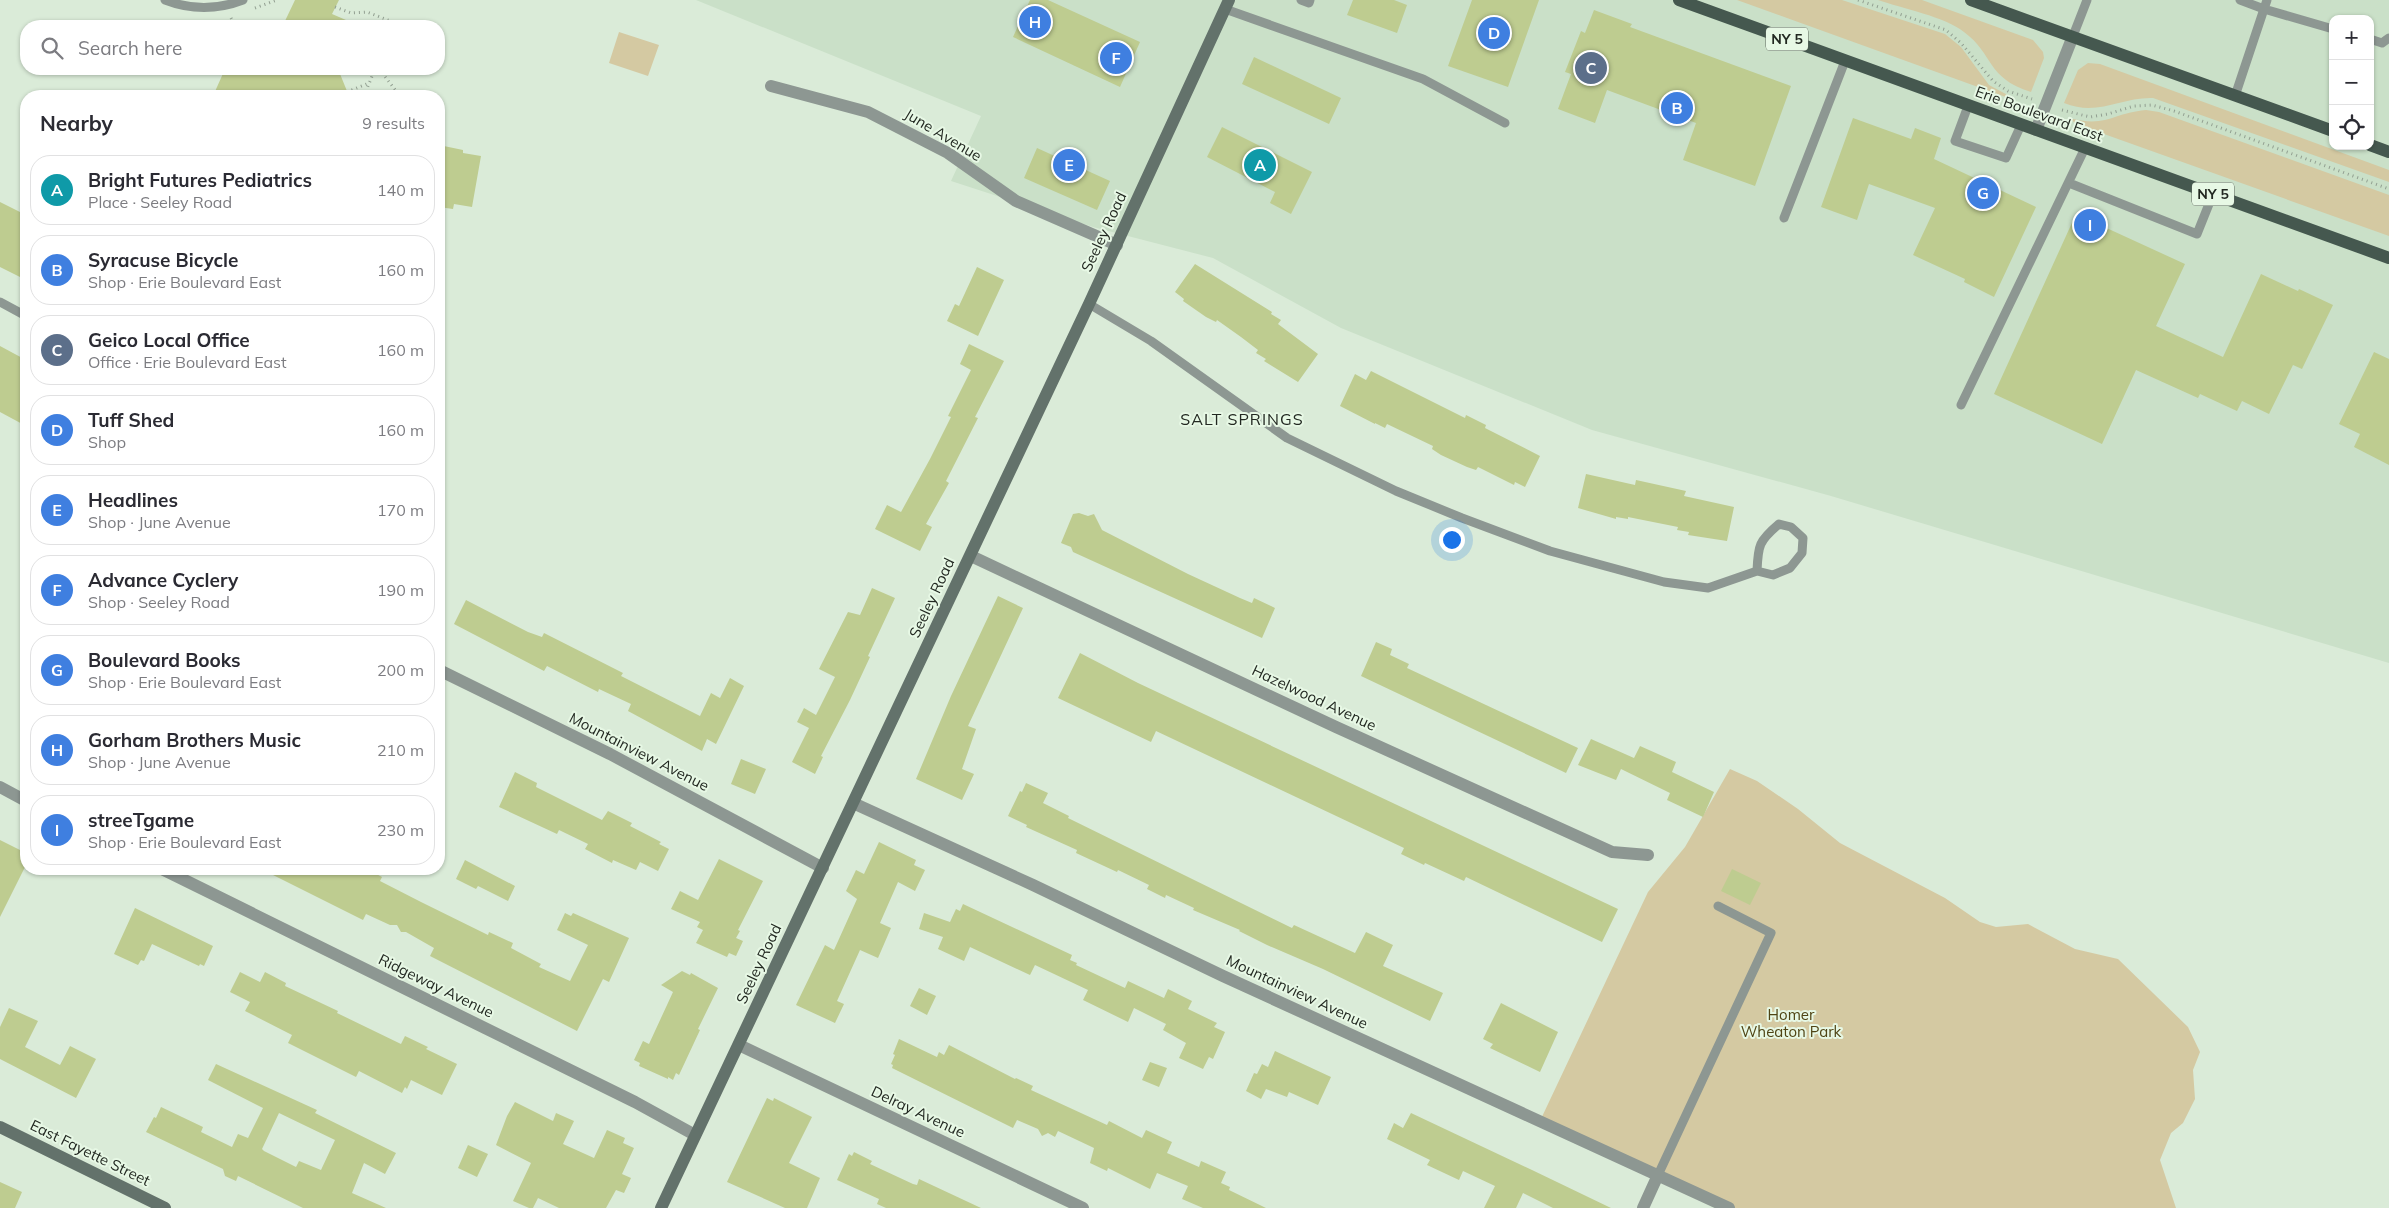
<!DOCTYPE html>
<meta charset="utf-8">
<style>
:root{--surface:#fff;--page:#f7f7f7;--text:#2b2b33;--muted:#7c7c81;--line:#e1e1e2;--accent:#7c3aed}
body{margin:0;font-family:Mulish,sans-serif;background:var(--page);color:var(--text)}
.controls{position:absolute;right:15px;top:15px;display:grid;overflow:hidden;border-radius:10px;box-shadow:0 1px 4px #0004}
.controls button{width:45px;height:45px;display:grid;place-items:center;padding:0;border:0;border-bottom:1px solid var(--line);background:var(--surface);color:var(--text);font:25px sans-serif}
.you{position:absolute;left:1451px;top:539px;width:18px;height:18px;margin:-12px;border:4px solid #fff;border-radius:50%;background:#1a73e8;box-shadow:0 0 0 8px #1a73e833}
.badge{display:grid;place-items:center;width:32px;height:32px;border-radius:50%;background:var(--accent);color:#fff;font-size:16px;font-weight:700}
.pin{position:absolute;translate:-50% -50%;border:2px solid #fff;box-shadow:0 1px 5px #0006}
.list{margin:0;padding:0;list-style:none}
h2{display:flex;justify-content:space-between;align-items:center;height:65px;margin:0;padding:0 20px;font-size:21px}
h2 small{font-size:16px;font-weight:400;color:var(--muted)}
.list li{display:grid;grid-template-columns:32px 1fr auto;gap:15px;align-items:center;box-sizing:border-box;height:70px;margin:0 10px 10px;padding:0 10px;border:1px solid var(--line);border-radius:20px}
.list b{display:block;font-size:19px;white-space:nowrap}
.list p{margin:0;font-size:16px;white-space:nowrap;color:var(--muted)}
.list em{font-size:16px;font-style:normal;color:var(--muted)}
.icon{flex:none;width:28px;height:28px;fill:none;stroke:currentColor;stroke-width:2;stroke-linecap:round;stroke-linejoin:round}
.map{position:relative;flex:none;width:2389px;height:1208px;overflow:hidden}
.search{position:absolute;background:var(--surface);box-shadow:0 1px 4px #0004;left:20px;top:20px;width:425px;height:55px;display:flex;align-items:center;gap:12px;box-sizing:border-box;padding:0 18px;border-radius:20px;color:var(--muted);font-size:19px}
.panel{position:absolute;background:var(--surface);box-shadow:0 1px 4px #0004;left:20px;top:90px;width:425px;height:785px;border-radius:20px}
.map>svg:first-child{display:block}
</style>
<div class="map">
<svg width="2389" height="1208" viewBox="0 0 2389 1208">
<rect width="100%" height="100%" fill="#daebd8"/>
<path fill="#cae0c8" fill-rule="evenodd" d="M696 0H2389V663L1831 496 1592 430 1341 328 1213 258 1093 227 951 181 981 116ZM2333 19H2370V146H2333Z"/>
<path fill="#d4c9a2" d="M1737 0H1842L1945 34 1961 47 1989 85 2015 99 2014 100Z
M1878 0H1922L2033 40 2043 52 2044 58 2031 92C1986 78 1994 54 1964 32 1946 17 1901 8 1878 0Z
M619 32 659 45 648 76 609 63Z
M2088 63 2100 64 2389 170V182L2153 98C2120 97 2098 117 2064 103L2078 70Z
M2146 110 2159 112 2389 195V236L2076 124 2069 118C2107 128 2112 113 2146 110Z
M1730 769 1757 781 1798 809 1840 843 1945 898 1980 922 1996 927 2028 924 2075 949 2118 959 2188 1027 2200 1052 2193 1070 2195 1099 2183 1123 2171 1133 2160 1160 2176 1208H1729L1540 1121 1648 892 1685 847Z"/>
<path fill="#becc90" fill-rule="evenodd" d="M295 0H339L332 14 360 26H294L285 21Z
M1030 0H1048L1140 42 1120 87 1013 37Z
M1353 0H1394L1407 5 1397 33 1347 15Z
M1472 0H1539L1508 87 1448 66Z
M1594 10 1632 24 1630 27 1791 86 1755 186 1683 160 1696 123 1607 90 1595 123 1558 109 1571 74 1565 72 1581 31 1585 33Z
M1254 57 1341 98 1329 124 1242 84Z
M225 69H338L349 96H213Z
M1853 118 1911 139 1915 128 1941 138 1934 159 2036 207 1994 297 1964 282 1965 279 1913 255 1935 208 1869 184 1857 220 1821 207Z
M1222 127 1312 172 1291 214 1270 203 1275 192 1207 157Z
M439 145 463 150V153L481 156 472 207 454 204 453 209 439 207Z
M1037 148 1110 181 1097 210 1024 178Z
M0 202 26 215V280L0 267Z
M2076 214 2185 264 2156 326 2223 357 2261 274 2298 291 2299 289 2333 305 2302 369 2293 365 2269 414 2242 401 2237 411 2200 394 2198 398 2136 370 2102 444 1994 394Z
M1195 264 1272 312 1271 314 1281 320 1278 324 1318 354 1298 382 1264 361 1266 359 1256 353 1258 350 1241 337 1217 320 1216 322 1206 317 1183 301 1184 299 1175 292Z
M977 267 1004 280 978 336 947 321 955 304 959 306Z
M969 344 1004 361 975 417 978 418 946 481 949 483 926 524 932 527 920 551 875 529 887 505 901 512 930 459 951 417 948 416 971 370 960 364Z
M0 346 26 360V426L0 412Z
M2374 352 2389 359V465L2354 447 2360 434 2339 424Z
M1371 371 1465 418 1466 415 1486 425 1485 428 1540 456 1525 487 1515 482 1514 485 1478 467 1476 470 1467 467 1441 455 1432 449 1433 446 1387 424 1385 428 1375 423V424L1340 406 1355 374 1366 380Z
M1586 474 1635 485 1636 480 1686 491 1684 496 1734 507 1727 541 1688 535 1689 532 1677 530 1678 527 1628 517V519L1616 517V519L1578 508Z
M1079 513 1088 516 1094 514 1102 530 1188 574 1240 598 1252 603 1254 598 1275 608 1262 638 1073 552 1071 547 1061 543 1073 514Z
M872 588 895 598 868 656 870 657 850 700 821 756 823 757 815 774 792 762 809 728 797 722 804 708 816 715 835 677 819 669 848 612 860 615Z
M998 596 1023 608 968 726 976 729 962 769 974 774 962 800 916 779 951 696Z
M466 600 528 632 542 637 544 633 623 673 621 676 700 716 711 693 720 698 730 678 744 686 716 744 707 739 702 751 628 711 631 704 599 689 598 692 547 666 544 671 454 624Z
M1376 642 1392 649 1390 655 1409 664 1407 668 1578 748 1566 773 1361 676Z
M1080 653 1138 683 1618 909 1602 942 1466 877 1464 881 1425 863 1424 865 1401 854 1404 848 1156 731 1151 742 1058 698Z
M1591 739 1634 758 1640 746 1676 762 1672 772 1714 792 1703 817 1667 800 1670 793 1621 769 1616 780 1578 765Z
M741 759 766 769 755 794 731 784Z
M515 772 537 783 536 787 602 820 608 811 632 823 630 826 661 842 659 844 669 849 658 871 640 862 636 870 613 860 612 863 585 849 588 844 559 830 557 834 499 807Z
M1026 783 1048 793 1043 803 1069 816 1068 818 1292 928 1294 925 1355 953 1366 932 1393 945 1383 966 1443 993 1430 1021 1323 969 1267 945 1239 931 1240 930 1193 910 1194 908 1166 895 1165 898 1147 889 1149 885 1118 870 1117 872 1076 853 1077 850 1026 827 1027 825 1008 816 1020 791 1022 792Z
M0 840 26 853V865L0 917Z
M879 842 916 860 914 865 925 870 915 891 898 882 880 923 891 928 878 958 860 950 837 1001 844 1004 835 1023 796 1005 825 945 834 950 857 899 846 891 856 870 864 874Z
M719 859 763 881 738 930 740 931 736 938 743 941 736 956 729 953 727 957 696 943 703 930 697 927 700 922 671 909 680 891 698 900Z
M465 860 515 886 508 901 478 886 476 889 456 879Z
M261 869H367L382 877 380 881 421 902 488 935 489 932 513 943 511 948 541 964 539 967 570 981 588 945 557 930 565 913 571 916 573 913 629 938 609 982 603 979 577 1031 430 956 434 948 406 932H401L397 925H390L366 914 363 920Z
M1732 869 1761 883 1750 905 1721 891Z
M963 904 1072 955 1070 960 1077 963 1076 965 1125 988 1128 981 1164 998 1168 989 1192 1001 1188 1009 1217 1023 1214 1027 1225 1032 1213 1059 1209 1057 1203 1069 1179 1058 1186 1043 1163 1030 1166 1024 1134 1008 1128 1022 1083 1000 1088 990 1035 965 1030 975 970 947 964 961 938 949 943 937 919 929 924 913 950 922 956 909 960 911Z
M135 908 213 946 204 966 200 964 199 966 152 944 144 961 141 960 138 965 114 954Z
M682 971 690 975 691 973 718 988 698 1029 700 1030 679 1075 676 1073 673 1080 668 1077V1079L639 1066 640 1063 634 1060 643 1041 649 1044 673 992 661 985Z
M240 972 260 982 265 972 286 983 285 986 338 1011 337 1013 401 1044 405 1036 428 1047 426 1049 457 1064 442 1095 411 1080 407 1089 405 1087 402 1093 359 1071 356 1077 288 1043 292 1035 245 1011 250 1002 230 992Z
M919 988 936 996 927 1015 910 1006Z
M1501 1003 1558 1032 1540 1072 1490 1048 1493 1044 1483 1039Z
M9 1008 38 1021 25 1047 60 1065 70 1046 96 1059 76 1098 0 1059V1027Z
M899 1039 937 1057 939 1052 944 1055 949 1045 1015 1079 1016 1078 1033 1086 1031 1090 1107 1125 1109 1121 1142 1138 1146 1130 1172 1142 1167 1153 1199 1167 1201 1161 1226 1172 1221 1183 1230 1187 1229 1190 1266 1208H1203L1182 1199 1188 1186 1157 1173 1150 1189 1108 1168 1107 1171 1090 1163 1094 1148 1058 1131 1055 1137 1048 1133 1042 1136 1038 1129 1017 1120 1013 1128 892 1068 893 1065 891 1064 895 1055 893 1054Z
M1275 1051 1331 1077 1318 1105 1289 1092 1287 1097 1266 1089 1261 1099 1246 1091 1254 1073 1257 1074 1262 1064 1268 1067Z
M1150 1062 1167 1068 1159 1087 1142 1080Z
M216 1064 317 1110 315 1113 396 1153 385 1174 364 1163 352 1193 386 1208H303L238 1176 236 1181 225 1176 223 1169 146 1132 154 1117 156 1118 161 1107 203 1127 201 1132 232 1147 238 1134 248 1138 263 1108 208 1080ZM279 1113 335 1140 321 1170 299 1161 296 1167 264 1151 262 1149Z
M767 1098 773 1101 774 1098 812 1117 789 1163 820 1178 807 1208H785L727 1182Z
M515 1102 553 1121 556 1113 574 1121 563 1144 594 1158 607 1130 625 1138 623 1143 634 1148 622 1174 631 1178 624 1193 616 1190 606 1208H559L538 1198 533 1208H529L513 1201 531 1163 496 1145 507 1116Z
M1411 1113 1532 1170 1611 1208H1553L1523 1193 1516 1208H1484L1495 1186 1463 1171 1459 1180 1427 1165 1430 1160 1387 1139 1394 1123 1403 1128Z
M468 1145 488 1154 477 1177 458 1168Z
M854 1152 872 1161 870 1164 913 1184 917 1185 919 1179 981 1208H886L877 1204 879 1199 837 1180 849 1154 852 1156Z
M0 1182 22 1192 15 1208H0Z"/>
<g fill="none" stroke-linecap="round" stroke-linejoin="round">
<path stroke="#929f91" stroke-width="3" stroke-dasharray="1 4" stroke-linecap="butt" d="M1858 0 1946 30 1961 43 1993 81 2008 91 2032 99
M335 7 351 13 367 12 393 22 391 26
M255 8 277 0
M231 18 235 26
M379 69 400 96
M347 92 369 83
M364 96 375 69
M2062 110 2090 117 2108 114 2134 106 2152 105 2174 111 2389 189"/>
<path stroke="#8d9792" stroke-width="9" d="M165 0C191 10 217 10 243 0
M1301 0 1309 3 1310 0
M2267 0 2264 9 2333 29
M1225 9 1423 79 1505 123
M2073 36 2087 0
M2370 39 2382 43 2389 38
M2235 96 2264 9 2240 0
M1968 106 1955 141 2006 158 2021 125
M2069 183 2197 234 2213 194
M1784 218 1845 61
M0 302 26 316
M1089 304 1151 341 1287 438 1396 491 1462 518 1550 551 1664 582 1708 588 1757 571C1758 545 1759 541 1779 524L1791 527 1803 538 1802 553 1790 568 1773 575 1757 571
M1961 405 2085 148
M1658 1175 1771 933 1718 906"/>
<path stroke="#8d9792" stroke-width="12" d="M771 86 868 112 948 153 1016 201 1117 245
M2036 130 2073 36
M971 556 1336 727 1612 852 1648 855
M439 670 610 754 823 868
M0 787 26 801
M853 803 1033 885 1223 976 1729 1208
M162 869 635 1102 695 1135
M739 1045 1083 1208
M1643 1208 1658 1175"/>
<path stroke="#63726b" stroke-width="12" d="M0 1127 165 1208
M661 1208 1089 304 1229 0"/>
<path stroke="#45584f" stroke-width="12" d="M1679 0 2389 258
M1971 0 2333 131
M2370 145 2389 152"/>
</g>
<g text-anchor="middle" stroke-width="4" stroke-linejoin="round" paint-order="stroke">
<g fill="#e7f8e5" stroke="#5d665c" stroke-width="1">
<rect x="1766" y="27.5" width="42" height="23" rx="4"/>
<rect x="2192" y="182.5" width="42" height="23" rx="4"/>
</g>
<g font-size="14" font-weight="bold" fill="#222821">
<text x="1787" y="44">NY 5</text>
<text x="2213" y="199">NY 5</text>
</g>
<g font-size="15" fill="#222821" stroke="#e7f8e5">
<text transform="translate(2039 114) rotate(20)" y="5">Erie Boulevard East</text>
<text transform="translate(943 135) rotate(31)" y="5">June Avenue</text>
<text transform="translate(1104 232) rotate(-65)" y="5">Seeley Road</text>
<text transform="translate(932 598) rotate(-65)" y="5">Seeley Road</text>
<text transform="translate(1314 698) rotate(25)" y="5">Hazelwood Avenue</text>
<text transform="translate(639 752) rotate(27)" y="5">Mountainview Avenue</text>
<text transform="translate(759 964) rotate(-65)" y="5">Seeley Road</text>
<text transform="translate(436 986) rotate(26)" y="5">Ridgeway Avenue</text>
<text transform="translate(1297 992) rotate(25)" y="5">Mountainview Avenue</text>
<text transform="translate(918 1112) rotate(25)" y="5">Delray Avenue</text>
<text transform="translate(90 1153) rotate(26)" y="5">East Fayette Street</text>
</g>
<g font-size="15" fill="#4f4414" stroke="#e7f8e5">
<text x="1791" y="1020">Homer<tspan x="1791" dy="17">Wheaton Park</tspan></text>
</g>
<g font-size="16" letter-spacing="1" fill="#222821" stroke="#e7f8e5">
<text x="1242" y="425">SALT SPRINGS</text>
</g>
</g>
</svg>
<div class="controls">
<button>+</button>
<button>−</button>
<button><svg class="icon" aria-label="locate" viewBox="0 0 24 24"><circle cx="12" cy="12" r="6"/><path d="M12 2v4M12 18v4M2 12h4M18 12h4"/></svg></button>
</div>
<div class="you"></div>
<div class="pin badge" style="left:1260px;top:165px;background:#0f9aa8">A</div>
<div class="pin badge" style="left:1677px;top:108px;background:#3f7fe0">B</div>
<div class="pin badge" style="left:1591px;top:68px;background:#5c6f8a">C</div>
<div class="pin badge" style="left:1494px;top:33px;background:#3f7fe0">D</div>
<div class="pin badge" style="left:1069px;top:165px;background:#3f7fe0">E</div>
<div class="pin badge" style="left:1116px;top:58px;background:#3f7fe0">F</div>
<div class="pin badge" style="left:1983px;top:193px;background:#3f7fe0">G</div>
<div class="pin badge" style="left:1035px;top:22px;background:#3f7fe0">H</div>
<div class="pin badge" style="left:2090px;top:225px;background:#3f7fe0">I</div>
<div class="search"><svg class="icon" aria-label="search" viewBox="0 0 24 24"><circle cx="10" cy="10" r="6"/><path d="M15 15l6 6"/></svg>Search here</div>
<section class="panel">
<h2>Nearby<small>9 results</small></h2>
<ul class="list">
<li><span class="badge" style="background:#0f9aa8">A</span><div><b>Bright Futures Pediatrics</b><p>Place · Seeley Road</p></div><em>140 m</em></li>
<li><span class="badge" style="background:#3f7fe0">B</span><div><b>Syracuse Bicycle</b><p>Shop · Erie Boulevard East</p></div><em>160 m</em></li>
<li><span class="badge" style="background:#5c6f8a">C</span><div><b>Geico Local Office</b><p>Office · Erie Boulevard East</p></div><em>160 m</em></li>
<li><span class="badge" style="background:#3f7fe0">D</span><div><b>Tuff Shed</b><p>Shop</p></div><em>160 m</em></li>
<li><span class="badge" style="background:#3f7fe0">E</span><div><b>Headlines</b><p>Shop · June Avenue</p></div><em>170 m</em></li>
<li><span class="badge" style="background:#3f7fe0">F</span><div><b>Advance Cyclery</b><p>Shop · Seeley Road</p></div><em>190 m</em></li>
<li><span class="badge" style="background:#3f7fe0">G</span><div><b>Boulevard Books</b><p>Shop · Erie Boulevard East</p></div><em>200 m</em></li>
<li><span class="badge" style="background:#3f7fe0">H</span><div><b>Gorham Brothers Music</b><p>Shop · June Avenue</p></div><em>210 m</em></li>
<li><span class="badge" style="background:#3f7fe0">I</span><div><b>streeTgame</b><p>Shop · Erie Boulevard East</p></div><em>230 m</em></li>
</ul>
</section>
</div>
